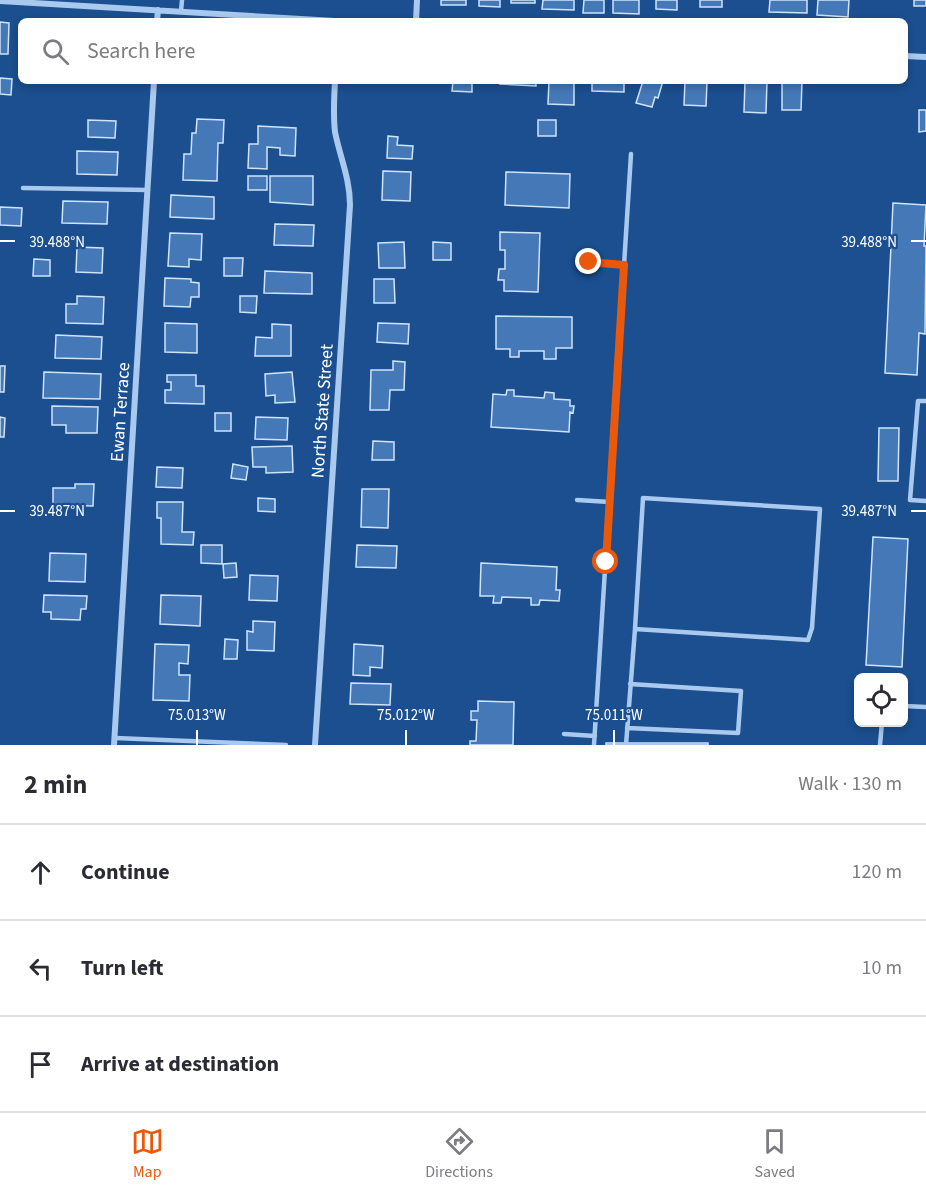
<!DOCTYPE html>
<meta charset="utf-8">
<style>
:root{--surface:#fff;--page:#f7f7f7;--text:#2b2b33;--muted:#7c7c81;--line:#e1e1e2;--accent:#ea580c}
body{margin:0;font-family:"Source Sans 3",sans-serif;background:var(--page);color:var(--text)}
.controls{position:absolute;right:18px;bottom:18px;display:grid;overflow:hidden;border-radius:9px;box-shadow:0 3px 9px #0003}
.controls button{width:54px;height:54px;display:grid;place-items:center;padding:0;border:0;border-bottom:2px solid var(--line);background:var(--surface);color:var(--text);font:30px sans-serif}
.stop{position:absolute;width:18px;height:18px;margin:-14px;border:4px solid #ea580c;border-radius:50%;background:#fff}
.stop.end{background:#ea580c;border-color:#fff;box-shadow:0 2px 6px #0008}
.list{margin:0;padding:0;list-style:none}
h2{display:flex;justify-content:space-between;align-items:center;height:78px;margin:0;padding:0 24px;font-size:26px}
h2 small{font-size:20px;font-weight:400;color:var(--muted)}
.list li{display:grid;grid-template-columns:39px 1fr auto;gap:18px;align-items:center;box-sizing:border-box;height:96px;padding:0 24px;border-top:2px solid var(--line)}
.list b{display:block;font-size:22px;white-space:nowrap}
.list em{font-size:20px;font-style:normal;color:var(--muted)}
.icon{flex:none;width:33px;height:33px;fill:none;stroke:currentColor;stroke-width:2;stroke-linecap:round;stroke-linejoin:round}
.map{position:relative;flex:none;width:926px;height:745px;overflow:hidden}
.search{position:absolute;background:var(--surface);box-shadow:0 3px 9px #0003;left:18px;right:18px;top:18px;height:66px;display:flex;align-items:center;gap:15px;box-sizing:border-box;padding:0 21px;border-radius:9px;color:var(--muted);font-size:22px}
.sheet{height:366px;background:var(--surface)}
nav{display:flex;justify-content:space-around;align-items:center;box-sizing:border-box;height:84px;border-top:2px solid var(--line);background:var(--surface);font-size:16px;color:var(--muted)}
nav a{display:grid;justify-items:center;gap:3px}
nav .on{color:var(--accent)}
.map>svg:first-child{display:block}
</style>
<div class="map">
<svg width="926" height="745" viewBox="0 0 926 745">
<rect width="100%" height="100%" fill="#1b4f8f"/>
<path fill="#4478b7" stroke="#cfe3fa" stroke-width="1.5" d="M441 0H466V5H441Z
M479 0H500V7L479 6Z
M511 0H535V3H511Z
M543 0H574V10L542 9Z
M584 0H604V13H583Z
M613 0H639V14L613 13Z
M656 0H677V10L656 9Z
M700 0H722V7H700Z
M770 0H807V13L769 12Z
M818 0H849L848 17 817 15Z
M914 0H926V6H914Z
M0 22 9 23 8 54H0Z
M0 78 12 79 11 95 0 94Z
M453 81H472V92L452 91Z
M501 81H536V86L500 84Z
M549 81H574V105L548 104Z
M592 81H632V82H624V92L592 91Z
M643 81H663L658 98 655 97 652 107 636 103Z
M685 81 707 82 706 106 684 105Z
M745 81H767L766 113 744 112Z
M782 81 802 82 801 110H782Z
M919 110H926V131L919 132Z
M197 119 224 120 223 143H218L217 181 183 180 184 154H191L192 133H196Z
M88 120 116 121 115 138 88 137Z
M538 120H556V136H538Z
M258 126 296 128 295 156 280 155V148L267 147V169L248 168 249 144H258Z
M388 136 398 137 397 145 413 146 412 159 387 158Z
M77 151 118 152 117 175 77 174Z
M383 171 411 172 410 201 382 200Z
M506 172 570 174 569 208 505 205Z
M248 176H267V190H248Z
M270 176H313V205L270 202Z
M171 195 214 197V219L170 217Z
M63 201 108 202 107 224 62 223Z
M893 203 926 205 924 246H926L925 334 919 333 917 375 885 373Z
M0 207 22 208 21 226 0 225Z
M275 224 314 225 313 246 274 245Z
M500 232 540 233 538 292 504 291V280H498L499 269H505V250H500Z
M170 233 202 234 201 260 189 259V267L168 266Z
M404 242 405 268H379L378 243Z
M433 242 451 243V260H433Z
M77 247 103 248 102 273 76 272Z
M224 258H243L242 276H224Z
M34 259 50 260V276H33Z
M265 271 312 273V294L264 293Z
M165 278 191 279V282L199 283V297H191L190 307 164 306Z
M374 279H394L395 303H374Z
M77 296 104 297 103 324 66 323V304H77Z
M240 296H257L256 313 240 312Z
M496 316 572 317V348H556V359H544V351H519V357H510V349H496Z
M165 323 197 324V353L165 352Z
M378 323 409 324 408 344 377 342Z
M272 324 291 325V356H255L256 337 272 338Z
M56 335 102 337 101 359 55 358Z
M393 361 405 362 404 390H390L389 410H370L371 370H393Z
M0 366H5L4 392H0Z
M44 372 101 374 100 399 43 398Z
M292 372 295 402 275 403V395L266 396 265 374Z
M167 375H196V386H204V404L165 403V390H171V382H167Z
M507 390H514V396L544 398 545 392 554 393V399L570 400V406H574L573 413 570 412 569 432 491 427 493 394 506 395Z
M52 406 98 407 97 433H66V425H52Z
M215 413H231V431H215Z
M0 417 5 418 4 437H0Z
M256 417 288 418 287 440 255 439Z
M879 428H899L898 481H878Z
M373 441 394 442V460H372Z
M292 446 293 472 266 473V467H253L252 447Z
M233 464 248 467 246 480 231 478Z
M157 467 183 468 182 488 156 487Z
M75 484H94L93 506 53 505V488H75Z
M362 489H389L388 528 361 527Z
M258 498 275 499V512L258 511Z
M157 502H183L182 532H194L193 545 161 544V518H157Z
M873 537 908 539 902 667 866 665Z
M201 545H222V564L201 563Z
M357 545 397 546 396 568 356 567Z
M50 553 86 554 85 582 49 581Z
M236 563 237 577 224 578 223 564Z
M481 563 557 567 556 590H560L559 601 540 600 539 605H531V598L502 597 501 603H493L494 596H480Z
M250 575 278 576 277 601 249 600Z
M44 595 87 596 86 609H81L80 620 51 619V612H43Z
M161 595 201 596 200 626 160 624Z
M253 621 275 622 274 651 247 650V631L253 632Z
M225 639 238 640 237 659H224Z
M155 644 189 645 188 664 179 663V675H190L189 701 153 700Z
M354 644 383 646 382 668 370 667V676L353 675Z
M351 683 391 684 390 705 350 704Z
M478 701 514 702 513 745H470V741H476L477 720H471V711H478Z
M606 743H708V745H606Z"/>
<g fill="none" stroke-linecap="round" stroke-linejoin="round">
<path stroke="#a9c9ee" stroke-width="4.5" d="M181 11 182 0
M23 188 148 190
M589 262 624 265
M926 401H918L910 500 926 501
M577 500 610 502
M904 706 926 707
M627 728 738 733 741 691 630 684
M564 734 595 736
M115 738 286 745
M594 745 631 154
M626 745 635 629 643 498 820 509 812 628 808 640 635 629
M880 745 882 722"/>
<path stroke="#a9c9ee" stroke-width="6" d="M0 1 335 21
M157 21 158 10
M416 21 417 0
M905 56 926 57
M114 745 154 81
M315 745 350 205C350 179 340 157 335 132 333 115 334 98 335 81"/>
</g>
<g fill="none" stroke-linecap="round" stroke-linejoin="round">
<path stroke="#ea580c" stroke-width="8" d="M589 262 624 265 606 562"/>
</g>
<path fill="none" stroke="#fff" stroke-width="2" d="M0 241H15M911 241H926M0 511H15M911 511H926M197 730V745M406 730V745M614 730V745"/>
<g text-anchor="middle" stroke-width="4.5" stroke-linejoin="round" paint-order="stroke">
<g font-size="18" fill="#fff" stroke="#1b4f8f">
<text transform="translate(322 411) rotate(-86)" y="6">North State Street</text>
<text transform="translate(120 412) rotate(-86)" y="6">Ewan Terrace</text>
</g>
</g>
<g font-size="15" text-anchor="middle" fill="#fff" stroke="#1b4f8f" stroke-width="4.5" stroke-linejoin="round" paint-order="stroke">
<text x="57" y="247">39.488°N</text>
<text x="869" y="247">39.488°N</text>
<text x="57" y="516">39.487°N</text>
<text x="869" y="516">39.487°N</text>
<text x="197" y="720">75.013°W</text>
<text x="406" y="720">75.012°W</text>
<text x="614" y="720">75.011°W</text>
</g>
</svg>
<div class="controls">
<button><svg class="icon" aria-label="locate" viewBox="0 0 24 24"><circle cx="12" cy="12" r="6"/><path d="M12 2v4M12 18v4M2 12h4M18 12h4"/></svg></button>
</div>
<div class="stop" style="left:606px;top:562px"></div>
<div class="stop end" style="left:589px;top:262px"></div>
<div class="search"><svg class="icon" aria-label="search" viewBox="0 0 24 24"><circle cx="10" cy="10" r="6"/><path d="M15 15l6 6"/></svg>Search here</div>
</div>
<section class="sheet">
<h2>2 min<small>Walk · 130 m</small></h2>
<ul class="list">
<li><svg class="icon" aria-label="ahead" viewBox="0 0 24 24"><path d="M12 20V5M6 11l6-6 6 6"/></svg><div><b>Continue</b></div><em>120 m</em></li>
<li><svg class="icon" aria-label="left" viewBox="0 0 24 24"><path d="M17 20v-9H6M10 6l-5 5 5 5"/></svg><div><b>Turn left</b></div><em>10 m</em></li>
<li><svg class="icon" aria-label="arrive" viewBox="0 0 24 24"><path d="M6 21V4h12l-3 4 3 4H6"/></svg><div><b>Arrive at destination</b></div></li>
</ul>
</section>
<nav>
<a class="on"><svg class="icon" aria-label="map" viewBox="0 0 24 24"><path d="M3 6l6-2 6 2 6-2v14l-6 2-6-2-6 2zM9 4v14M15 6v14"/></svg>Map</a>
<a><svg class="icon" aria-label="directions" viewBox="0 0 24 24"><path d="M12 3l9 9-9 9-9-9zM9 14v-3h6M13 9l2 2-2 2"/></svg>Directions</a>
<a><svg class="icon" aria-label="saved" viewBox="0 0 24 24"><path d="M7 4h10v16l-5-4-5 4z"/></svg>Saved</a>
</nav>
